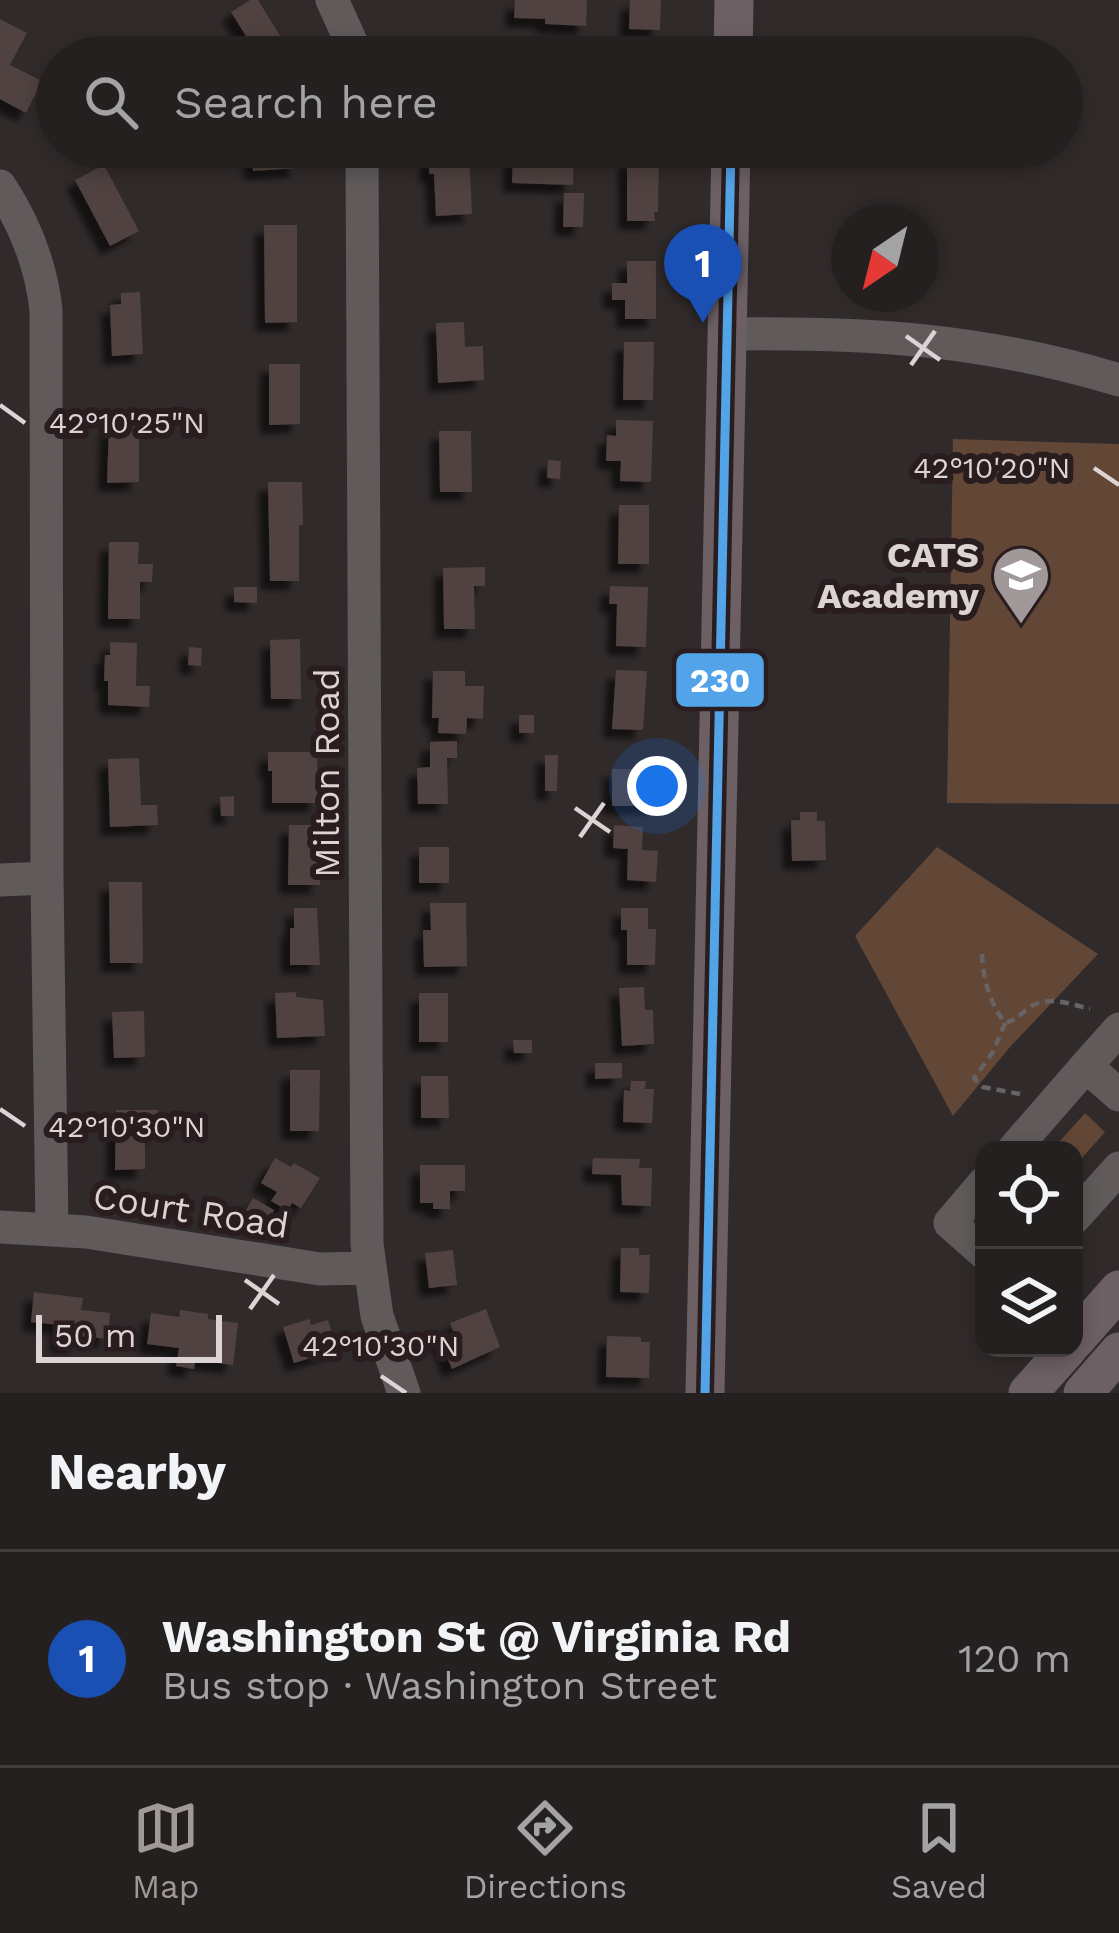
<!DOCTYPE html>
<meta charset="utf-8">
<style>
:root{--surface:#252020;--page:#312d2d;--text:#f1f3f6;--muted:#a3a3a5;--line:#423e3e;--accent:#a09899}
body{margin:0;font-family:"Work Sans",sans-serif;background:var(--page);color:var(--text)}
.controls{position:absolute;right:36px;bottom:36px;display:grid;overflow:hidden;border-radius:24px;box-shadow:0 6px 18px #0003}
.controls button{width:108px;height:108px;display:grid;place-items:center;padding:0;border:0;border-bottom:3px solid var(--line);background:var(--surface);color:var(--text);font:60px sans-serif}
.compass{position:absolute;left:831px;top:204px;width:108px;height:108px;border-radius:50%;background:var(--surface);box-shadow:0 6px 18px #0003;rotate:215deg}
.scale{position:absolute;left:36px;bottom:30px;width:186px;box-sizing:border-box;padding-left:12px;border:6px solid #dcd3d4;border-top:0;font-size:33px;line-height:42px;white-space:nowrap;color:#dcd3d4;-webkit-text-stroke:9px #2a1d1f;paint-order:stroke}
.you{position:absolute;left:657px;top:786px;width:42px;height:42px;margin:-30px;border:9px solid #fff;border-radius:50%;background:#1a73e8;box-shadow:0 0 0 18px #1a73e833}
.badge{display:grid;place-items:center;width:78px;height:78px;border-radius:50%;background:var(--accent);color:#fff;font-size:39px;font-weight:700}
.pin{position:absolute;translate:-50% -99px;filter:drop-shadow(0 3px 6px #0008)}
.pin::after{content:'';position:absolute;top:63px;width:42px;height:36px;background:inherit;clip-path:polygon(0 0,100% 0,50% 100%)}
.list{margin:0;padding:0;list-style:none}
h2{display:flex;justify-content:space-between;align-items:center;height:156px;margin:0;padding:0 48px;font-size:51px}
h2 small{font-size:39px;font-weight:400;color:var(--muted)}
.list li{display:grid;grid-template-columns:78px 1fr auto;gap:36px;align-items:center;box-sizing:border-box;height:216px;padding:0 48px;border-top:3px solid var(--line)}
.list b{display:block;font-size:45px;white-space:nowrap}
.list p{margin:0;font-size:39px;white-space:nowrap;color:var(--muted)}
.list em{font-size:39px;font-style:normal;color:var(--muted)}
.icon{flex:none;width:66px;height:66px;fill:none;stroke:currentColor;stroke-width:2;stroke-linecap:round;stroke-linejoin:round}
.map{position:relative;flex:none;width:1119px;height:1393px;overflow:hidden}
.search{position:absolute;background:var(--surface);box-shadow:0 6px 18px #0003;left:36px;right:36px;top:36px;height:132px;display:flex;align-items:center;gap:30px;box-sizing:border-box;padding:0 42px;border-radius:66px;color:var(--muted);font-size:45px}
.sheet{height:372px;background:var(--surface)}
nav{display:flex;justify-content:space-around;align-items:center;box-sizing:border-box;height:168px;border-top:3px solid var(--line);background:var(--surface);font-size:33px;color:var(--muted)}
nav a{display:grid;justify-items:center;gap:6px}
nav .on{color:var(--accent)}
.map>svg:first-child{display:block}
</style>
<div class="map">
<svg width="1119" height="1393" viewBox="0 0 1119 1393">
<defs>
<filter id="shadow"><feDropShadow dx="-9" dy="9" stdDeviation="3" flood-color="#0009"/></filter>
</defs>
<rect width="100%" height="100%" fill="#312a2b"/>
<path fill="#624736" d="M953 439 1119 444V804L947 803Z
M937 847 1098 954 1010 1047 953 1116 855 936Z
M1085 1113 1105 1132 1074 1167V1150H1052Z"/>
<path fill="#4f4240" filter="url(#shadow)" d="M250 0H258L287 47 271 57H259L231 12Z
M515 0H587L586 26 545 24V19L514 18Z
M630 0H661L660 30 629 29Z
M0 19 27 33 10 65 42 81 26 113 0 99Z
M266 147H297L298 168 253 171 252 154 267 153Z
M469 152 472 214 436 216 434 174H429V153Z
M513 152 574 155 573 185 512 183Z
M627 158H659L658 212H654L655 221H627Z
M104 165 139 231 110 246 75 180Z
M564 193H584L583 227H563Z
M264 225H297V322L265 323Z
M627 261H656V319H625V300H612V283H627Z
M140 292 143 354 112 356 110 305 121 304V293Z
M464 322 465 347 483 346 484 380 438 383 436 323Z
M624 342H654L653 400H623Z
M269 364H300V424L269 425Z
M121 411H139V482L107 483 109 426 120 427Z
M616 420 653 421 651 482 620 481 621 461H606L607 435 616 436Z
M439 431H471L472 492H440Z
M548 460 561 461 560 479 547 478Z
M268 482H302L303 525H299V581H270Z
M619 505H649V564H618Z
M109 542H139L138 564H153L152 582H140V619H108Z
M485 567V586H474L475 629H444L443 568Z
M610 586 648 587 646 647 616 646 617 604H609Z
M234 587H257V603L234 602Z
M300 639 301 699H271L270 640Z
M110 642 137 643 136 686H150L149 707 108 705V681H104L105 655H110Z
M189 647 202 648 201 666 188 665Z
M616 670 647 671 643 730 612 729Z
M433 671H465V686H484L483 719 467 718 466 734 438 733 439 718H432Z
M519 715H534V733H519Z
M457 741V758H447L448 804H418L417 768 430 767V742Z
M268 752H317L318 803H272V771H268Z
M545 755H558L557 791H545Z
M139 758 141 805H157L158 825 110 827 108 759Z
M637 762 648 763V770H658V806H612V769H637Z
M234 796V816H221L220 797Z
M800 812H817V821H825L826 860 792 861 791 820H800Z
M289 825H311V846H321L320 885H288Z
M614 825 643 827 642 850 658 851 656 882 627 880 628 849 613 848Z
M419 847H449V883H419Z
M109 882H142L143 963H110Z
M430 903H466L467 966 424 967 423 930H431Z
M294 908H317L320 965H290V928H294Z
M621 908H648V929H656L655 965H627V930H621Z
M644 987 645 1010H653L654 1044 622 1046 619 988Z
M296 992V997L323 1000 325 1036 277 1038 275 993Z
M419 993H448V1042H419Z
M144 1011 145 1057 114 1058 112 1012Z
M513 1040H532V1053H514Z
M595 1063H622V1078L595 1079Z
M290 1070H320L319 1131H290Z
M421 1076H448L449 1118H421Z
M631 1081H646L645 1089H654L652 1123 623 1122 624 1090 630 1091Z
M116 1110H158V1126H154V1137L145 1136V1169L115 1170Z
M275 1158 291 1167 294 1163 320 1178 301 1208 292 1203 288 1211 271 1201 277 1192 261 1183Z
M593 1158 640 1159 639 1168H652L651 1206 622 1205 621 1175 592 1174Z
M420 1165H465V1191H450V1209H433V1203H420Z
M253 1198 274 1210 268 1222 246 1210Z
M621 1248H639V1255H650L649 1293 620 1292Z
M453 1250 457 1285 429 1288 425 1253Z
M34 1292 83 1298 81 1310 110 1313 108 1339 79 1336 78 1345 58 1343 60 1325 31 1322Z
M486 1309 500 1347 452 1369 439 1338 454 1333 450 1323Z
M180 1310 208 1314V1319L238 1323 233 1365 195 1360 194 1369 176 1366 179 1348 147 1344 151 1313 179 1317Z
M310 1319 311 1325 328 1320 337 1350 294 1363 283 1327Z
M607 1336 641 1337V1342H650L649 1378 606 1377Z"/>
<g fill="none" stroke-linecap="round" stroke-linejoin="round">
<path stroke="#676263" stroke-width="4.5" stroke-dasharray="9 6" stroke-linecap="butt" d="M982 954C983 980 990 1003 1005 1023 1017 1020 1020 1014 1030 1007 1048 995 1071 1004 1090 1009
M1005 1023 993 1052 974 1078 983 1087 1025 1095"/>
<path stroke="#605a5b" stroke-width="33" d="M332 0 358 57
M362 147 367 1244 377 1316 404 1393
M0 186C25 224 41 264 46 310L47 878 52 1228
M727 334C867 332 984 339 1119 380
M0 880 47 878
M1119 1029 1086 1066 1119 1095
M1013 1150 1086 1066
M984 1183 950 1223 984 1253
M1074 1218 1119 1168
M0 1227 86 1232 320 1269 369 1268"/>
<path stroke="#6c6065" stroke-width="39" d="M733 57 734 0
M1074 1341 1119 1290
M705 1393 731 147
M1028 1393 1068 1348
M1083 1393 1119 1352"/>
<g stroke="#2a1d1f" stroke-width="18">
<path id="bus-1" d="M705 1393 731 147"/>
</g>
<use href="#bus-1" stroke="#53a3e8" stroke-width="9"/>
</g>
<path fill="none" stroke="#dcd3d4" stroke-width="4.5" d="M906 336 940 360M911 365 935 331M0 405 25 423M1094 468 1119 485M575 808 610 832M580 837 604 803M0 1109 25 1126M245 1280 279 1304M250 1309 274 1275M381 1376 406 1393"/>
<defs>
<g id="school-pin" transform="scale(3)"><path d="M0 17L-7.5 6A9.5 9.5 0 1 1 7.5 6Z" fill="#a09899" stroke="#2a1d1f"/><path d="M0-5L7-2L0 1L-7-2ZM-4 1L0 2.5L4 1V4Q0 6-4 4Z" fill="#fff"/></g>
</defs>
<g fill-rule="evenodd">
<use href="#school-pin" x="1021" y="575"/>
</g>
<g text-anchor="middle" stroke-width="12" stroke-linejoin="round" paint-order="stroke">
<g font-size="36" font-weight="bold" fill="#dcd3d4" stroke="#2a1d1f" text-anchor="end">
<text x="979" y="567">CATS<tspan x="979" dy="41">Academy</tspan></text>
</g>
<g font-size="36" fill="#dcd3d4" stroke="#2a1d1f">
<text transform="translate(326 773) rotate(-90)" y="13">Milton Road</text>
<text transform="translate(191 1210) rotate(9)" y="13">Court Road</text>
</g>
</g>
<g font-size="30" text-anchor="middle" fill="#dcd3d4" stroke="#2a1d1f" stroke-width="12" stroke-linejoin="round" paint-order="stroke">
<text x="127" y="433">42°10'25"N</text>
<text x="992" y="478">42°10'20"N</text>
<text x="127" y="1137">42°10'30"N</text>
<text x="381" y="1356">42°10'30"N</text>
</g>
<rect stroke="#2a1d1f" stroke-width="4.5" x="674" y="651" width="92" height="58" rx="12" fill="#53a3e8"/>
<g font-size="33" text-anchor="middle" font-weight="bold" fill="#fff">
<text x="720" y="692">230</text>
</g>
</svg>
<div class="controls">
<button><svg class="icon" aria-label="locate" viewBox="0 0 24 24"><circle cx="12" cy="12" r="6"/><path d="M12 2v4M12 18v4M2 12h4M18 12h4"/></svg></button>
<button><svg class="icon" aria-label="layers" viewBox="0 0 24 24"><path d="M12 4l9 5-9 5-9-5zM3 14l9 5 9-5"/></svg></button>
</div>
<svg class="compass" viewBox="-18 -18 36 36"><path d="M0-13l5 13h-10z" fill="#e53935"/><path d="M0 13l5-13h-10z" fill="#a3a3a5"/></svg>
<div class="scale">50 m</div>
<div class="you"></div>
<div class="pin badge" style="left:703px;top:323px;background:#1a4fb4">1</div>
<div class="search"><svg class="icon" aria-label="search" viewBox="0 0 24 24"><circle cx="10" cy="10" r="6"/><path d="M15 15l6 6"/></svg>Search here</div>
</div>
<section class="sheet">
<h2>Nearby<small></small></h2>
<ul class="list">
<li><span class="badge" style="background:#1a4fb4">1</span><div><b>Washington St @ Virginia Rd</b><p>Bus stop · Washington Street</p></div><em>120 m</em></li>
</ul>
</section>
<nav>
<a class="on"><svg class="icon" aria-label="map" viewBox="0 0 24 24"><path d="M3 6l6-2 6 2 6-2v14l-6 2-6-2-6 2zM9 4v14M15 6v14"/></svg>Map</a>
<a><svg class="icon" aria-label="directions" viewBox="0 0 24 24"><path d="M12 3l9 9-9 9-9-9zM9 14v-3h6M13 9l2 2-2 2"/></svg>Directions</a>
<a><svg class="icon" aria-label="saved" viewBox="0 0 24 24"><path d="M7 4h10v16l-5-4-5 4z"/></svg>Saved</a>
</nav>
